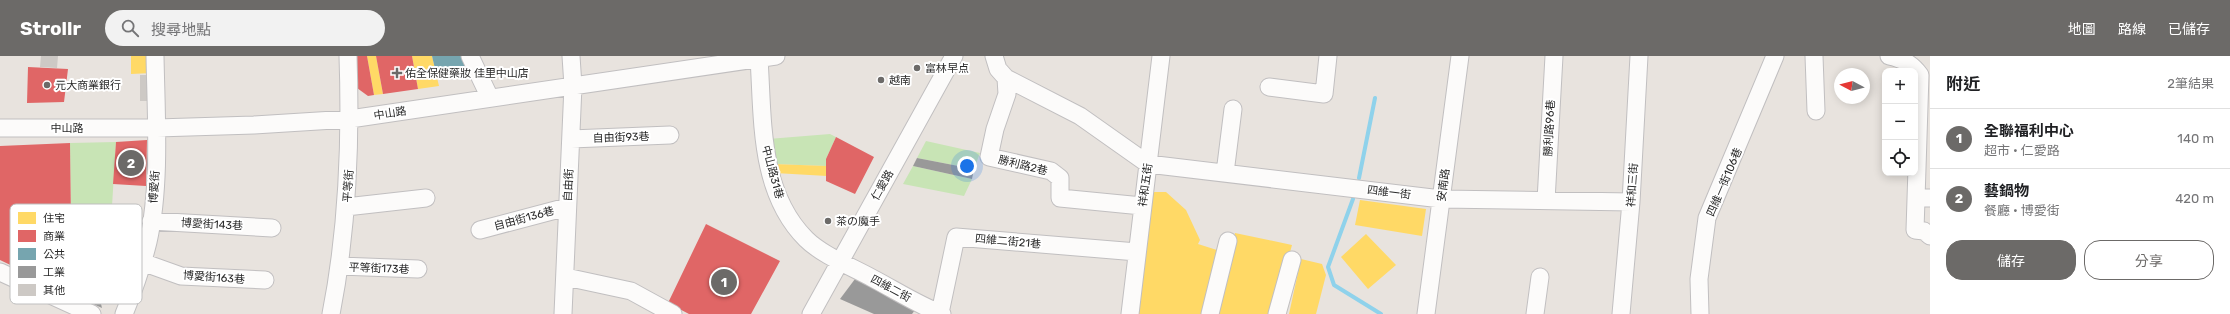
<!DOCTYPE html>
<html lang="zh-TW">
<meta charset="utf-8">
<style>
:root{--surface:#fff;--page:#f2f2f2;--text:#202124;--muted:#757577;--line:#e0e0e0;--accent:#6c6a68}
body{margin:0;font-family:Rubik,"Noto Sans TC","Noto Sans JP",sans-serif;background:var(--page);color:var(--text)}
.controls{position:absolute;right:12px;top:12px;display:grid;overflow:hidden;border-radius:8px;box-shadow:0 2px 10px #0003}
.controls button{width:36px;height:36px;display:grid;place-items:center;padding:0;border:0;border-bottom:1px solid var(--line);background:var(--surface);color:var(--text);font:20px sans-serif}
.compass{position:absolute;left:1834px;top:12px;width:36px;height:36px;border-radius:50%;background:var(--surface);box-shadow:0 2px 10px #0003;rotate:277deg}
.you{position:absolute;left:967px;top:110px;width:14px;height:14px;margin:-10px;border:3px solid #fff;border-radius:50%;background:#1a73e8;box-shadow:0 0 0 6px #1a73e833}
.badge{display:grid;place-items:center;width:26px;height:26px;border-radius:50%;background:var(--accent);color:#fff;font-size:13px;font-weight:700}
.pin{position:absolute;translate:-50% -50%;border:2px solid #fff;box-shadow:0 1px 4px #0006}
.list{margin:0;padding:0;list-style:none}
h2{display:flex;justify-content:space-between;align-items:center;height:52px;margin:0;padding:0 16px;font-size:17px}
h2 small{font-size:13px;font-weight:400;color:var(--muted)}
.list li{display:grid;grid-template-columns:26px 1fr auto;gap:12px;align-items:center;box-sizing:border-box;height:60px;padding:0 16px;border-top:1px solid var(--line)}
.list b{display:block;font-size:15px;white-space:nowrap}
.list p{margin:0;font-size:13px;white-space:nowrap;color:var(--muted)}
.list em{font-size:13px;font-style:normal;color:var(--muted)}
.actions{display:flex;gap:8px;padding:12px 16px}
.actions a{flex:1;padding:9px 0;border:1px solid var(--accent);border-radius:16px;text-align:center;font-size:14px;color:var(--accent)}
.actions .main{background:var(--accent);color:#fff}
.icon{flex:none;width:22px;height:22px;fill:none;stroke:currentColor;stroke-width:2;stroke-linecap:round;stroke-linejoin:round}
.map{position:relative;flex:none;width:1930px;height:258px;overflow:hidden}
header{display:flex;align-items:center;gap:24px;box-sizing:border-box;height:56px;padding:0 20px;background:var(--accent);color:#fff}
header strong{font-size:19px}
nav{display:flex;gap:22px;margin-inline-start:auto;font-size:14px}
.search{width:280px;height:36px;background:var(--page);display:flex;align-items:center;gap:10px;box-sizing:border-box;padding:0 14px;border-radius:22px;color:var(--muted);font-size:15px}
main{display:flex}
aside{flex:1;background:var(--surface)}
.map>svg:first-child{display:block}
</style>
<header>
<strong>Strollr</strong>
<div class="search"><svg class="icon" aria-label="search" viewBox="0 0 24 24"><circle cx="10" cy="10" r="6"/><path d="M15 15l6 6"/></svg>搜尋地點</div>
<nav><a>地圖</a><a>路線</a><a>已儲存</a></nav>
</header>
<main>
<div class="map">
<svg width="1930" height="258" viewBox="0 0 1930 258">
<rect width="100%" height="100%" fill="#e8e3de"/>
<path fill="#c8e4b5" d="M830 78 836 81 826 103 827 110 773 108 768 83Z
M926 85 980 97 974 113 917 102Z
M116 86 111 166 71 165 70 87Z
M913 110 972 123 964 140 903 128Z"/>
<path fill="#ffd966" d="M131 0H151L152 17 131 18Z
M367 0H376L383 38 374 39Z
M412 0H432L439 30 418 33Z
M773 108 827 110V120L775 117Z
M1152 136H1166L1186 154 1200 184 1198 188 1220 195 1204 258H1137Z
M1360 144 1426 153 1422 180 1355 169Z
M1235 177 1292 189 1273 258H1214Z
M1366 178 1396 209 1368 233 1341 201Z
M1301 203 1322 208 1326 219 1316 258H1289Z"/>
<path fill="#e06666" d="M356 0H367L374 39 368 40 357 32Z
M376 0H412L418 33 383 38Z
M28 11 68 13 64 46 27 47Z
M836 81 874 101 855 138 826 125V103Z
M147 84 146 130 113 128 116 86Z
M70 87 71 165H38L87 194 71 238 0 204V90Z
M706 168 780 205 751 258H689L668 247Z"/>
<path fill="#76a5af" d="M432 0H462L468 14 437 21Z"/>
<path fill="#999" d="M917 102 974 113 972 123 913 110Z
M79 215 95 223 102 252 71 238Z
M855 223 915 254 912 258H874L840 243Z"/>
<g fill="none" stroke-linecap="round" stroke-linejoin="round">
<path stroke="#8fd2eb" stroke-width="4" d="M1359 122 1375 42
M1353 143 1328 211 1334 229 1381 258"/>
</g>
<path fill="#cdc9c5" d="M41 0H58L57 12 40 11Z
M140 19H151V45H140Z"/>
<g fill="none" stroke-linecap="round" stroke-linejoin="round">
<g stroke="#c1bfc0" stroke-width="19">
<path id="minor" d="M470 0 490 42
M994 0 998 13 1006 22 1007 38 995 73 989 101 1051 115 1060 122V142L1142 150
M1814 0 1816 55
M1889 0C1903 3 1912 8 1920 19L1915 174 1924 175 1930 180
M759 2C763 64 759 136 806 183 822 199 852 211 872 222 895 234 918 249 942 258
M1006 22 1080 60 1148 108 1441 143 1631 146
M1269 31 1324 38 1328 0
M0 72H157L254 69 350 63 776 0
M571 83 670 79
M1225 117 1233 53
M1916 142H1930
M1546 145 1554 0
M346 151 426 142
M151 165 272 172
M480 174 567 151
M142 206 181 220 265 224
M340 210 418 213
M0 216 92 258
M566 221 631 235 673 258
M940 257 956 181 1137 196
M124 258C134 234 142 210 148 186 161 129 156 58 155 0
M331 258C348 172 351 87 348 0
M563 258 573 30 571 0
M811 258 954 0
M1130 258 1161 0
M1210 258 1228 185
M1277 258 1292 204
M1426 258 1460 0
M1535 258 1540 221
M1621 258 1631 146 1639 0
M1700 258 1699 223 1707 162 1775 0"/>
</g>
<use href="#minor" stroke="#fcfbfa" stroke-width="17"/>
</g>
<g fill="#6c6a68" stroke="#fff" stroke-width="1.5">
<circle cx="917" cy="12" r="4"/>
<path d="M395 11h4v4h4v4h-4v4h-4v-4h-4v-4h4z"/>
<circle cx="881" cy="24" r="4"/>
<circle cx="47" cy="29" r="4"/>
<circle cx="828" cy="165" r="4"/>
</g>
<g text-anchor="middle" stroke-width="4" stroke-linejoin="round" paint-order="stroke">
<g font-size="11" fill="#292929" stroke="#fff" text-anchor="start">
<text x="925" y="16">富林早点</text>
<text x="405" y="21">佑全保健藥妝 佳里中山店</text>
<text x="889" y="28">越南</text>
<text x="55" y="33">元大商業銀行</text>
<text x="836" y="169">茶の魔手</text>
</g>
<g font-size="11" fill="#292929" stroke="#fff">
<text transform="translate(390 57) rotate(-9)" y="4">中山路</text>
<text x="67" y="76">中山路</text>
<text transform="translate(1549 72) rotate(-87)" y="4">勝利路96巷</text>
<text transform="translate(621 81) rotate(-2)" y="4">自由街93巷</text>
<text transform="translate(1023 109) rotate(14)" y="4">勝利路2巷</text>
<text transform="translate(773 116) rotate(75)" y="4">中山路31巷</text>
<text transform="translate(1724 126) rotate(-67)" y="4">四維一街106巷</text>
<text transform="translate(568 129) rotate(-87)" y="4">自由街</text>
<text transform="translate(882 129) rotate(-61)" y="4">仁愛路</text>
<text transform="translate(1145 129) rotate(-82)" y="4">祥和五街</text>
<text transform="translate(1443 129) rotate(-82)" y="4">安南路</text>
<text transform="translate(1632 129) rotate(-86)" y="4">祥和三街</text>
<text transform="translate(348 130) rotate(-86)" y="4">平等街</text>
<text transform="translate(154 131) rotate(-86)" y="4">博愛街</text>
<text transform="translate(1389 136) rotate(7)" y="4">四維一街</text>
<text transform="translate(524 162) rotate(-15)" y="4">自由街136巷</text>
<text transform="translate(212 168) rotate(3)" y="4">博愛街143巷</text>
<text transform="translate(1008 185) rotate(5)" y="4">四維二街21巷</text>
<text transform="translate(379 212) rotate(2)" y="4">平等街173巷</text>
<text transform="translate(214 221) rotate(4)" y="4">博愛街163巷</text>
<text transform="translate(891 232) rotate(28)" y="4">四維二街</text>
</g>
</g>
<rect x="10" y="148" width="132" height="100" rx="6" fill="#fff" stroke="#bfbfbf" stroke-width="1"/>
<rect x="18" y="156" width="18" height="12" fill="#ffd966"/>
<rect x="18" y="174" width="18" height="12" fill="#e06666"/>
<rect x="18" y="192" width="18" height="12" fill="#76a5af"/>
<rect x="18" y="210" width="18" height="12" fill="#999"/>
<rect x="18" y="228" width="18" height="12" fill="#cdc9c5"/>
<g font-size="11" fill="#292929">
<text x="43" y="166">住宅</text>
<text x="43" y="184">商業</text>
<text x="43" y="202">公共</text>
<text x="43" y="220">工業</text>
<text x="43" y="238">其他</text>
</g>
</svg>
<div class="controls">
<button>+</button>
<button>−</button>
<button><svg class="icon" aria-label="locate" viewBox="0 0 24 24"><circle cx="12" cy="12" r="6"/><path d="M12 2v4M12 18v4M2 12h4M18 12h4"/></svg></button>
</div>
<svg class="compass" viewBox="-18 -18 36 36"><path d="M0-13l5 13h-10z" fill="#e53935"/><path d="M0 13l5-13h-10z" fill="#757577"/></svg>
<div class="you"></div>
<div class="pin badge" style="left:724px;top:226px">1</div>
<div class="pin badge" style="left:131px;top:107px">2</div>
</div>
<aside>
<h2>附近<small>2筆結果</small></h2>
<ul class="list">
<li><span class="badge">1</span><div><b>全聯福利中心</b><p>超市 · 仁愛路</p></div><em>140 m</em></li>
<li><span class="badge">2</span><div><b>藝鍋物</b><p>餐廳 · 博愛街</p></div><em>420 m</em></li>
</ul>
<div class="actions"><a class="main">儲存</a><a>分享</a></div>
</aside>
</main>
